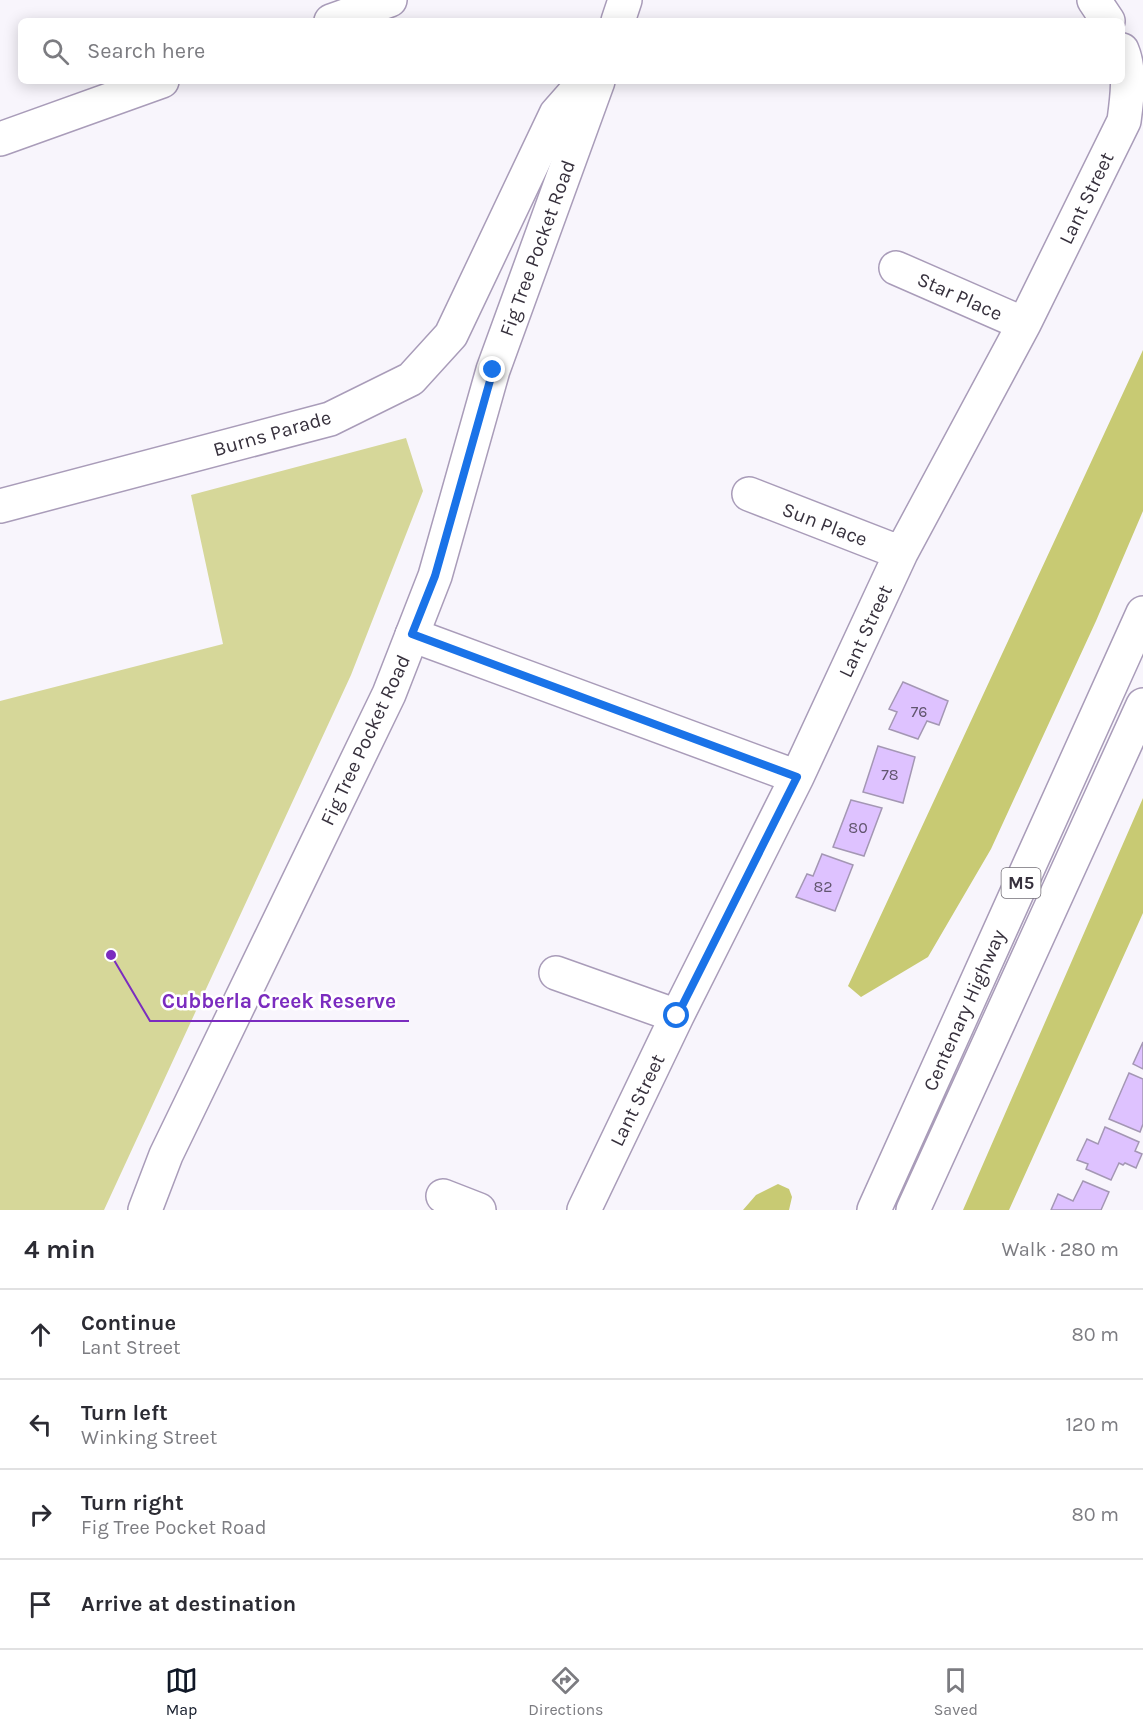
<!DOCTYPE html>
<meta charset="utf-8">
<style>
:root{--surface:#fff;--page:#f7f7f7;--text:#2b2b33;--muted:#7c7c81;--line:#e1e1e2;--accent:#111827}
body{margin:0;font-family:Karla,sans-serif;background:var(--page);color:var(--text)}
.stop{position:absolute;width:18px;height:18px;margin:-14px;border:4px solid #1a73e8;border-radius:50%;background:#fff}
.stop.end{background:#1a73e8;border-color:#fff;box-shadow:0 2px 6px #0008}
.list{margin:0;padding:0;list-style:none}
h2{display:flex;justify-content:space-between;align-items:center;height:78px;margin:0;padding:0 24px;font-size:26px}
h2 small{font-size:20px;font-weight:400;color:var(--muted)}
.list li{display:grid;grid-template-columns:39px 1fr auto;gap:18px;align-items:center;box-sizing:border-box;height:90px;padding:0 24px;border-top:2px solid var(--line)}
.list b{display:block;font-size:22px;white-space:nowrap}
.list p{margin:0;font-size:20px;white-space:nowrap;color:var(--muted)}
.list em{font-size:20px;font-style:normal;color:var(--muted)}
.icon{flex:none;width:33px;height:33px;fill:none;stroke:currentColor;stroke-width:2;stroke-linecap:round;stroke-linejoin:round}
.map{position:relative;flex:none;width:1143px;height:1210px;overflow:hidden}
.search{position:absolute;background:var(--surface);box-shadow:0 3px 15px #0003;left:18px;right:18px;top:18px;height:66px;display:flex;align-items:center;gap:15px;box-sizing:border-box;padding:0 21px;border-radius:9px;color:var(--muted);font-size:22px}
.sheet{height:438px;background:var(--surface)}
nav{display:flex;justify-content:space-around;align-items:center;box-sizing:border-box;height:84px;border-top:2px solid var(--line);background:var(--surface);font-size:16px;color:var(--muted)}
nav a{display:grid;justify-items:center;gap:3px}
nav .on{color:var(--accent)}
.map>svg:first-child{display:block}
</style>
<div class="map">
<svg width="1143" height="1210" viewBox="0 0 1143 1210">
<rect width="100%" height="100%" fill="#f8f5fc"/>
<path fill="#d6d799" d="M406 438 423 491 351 675 104 1210H0V701L223 644 191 495Z"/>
<path fill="#c8ca73" d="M1143 350V511L1096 621 991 849 928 957 861 997 848 986Z
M1143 798V913L1009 1210H963Z
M778 1184 789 1189 792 1197 789 1210H743L756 1195Z"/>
<path fill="#dec2ff" stroke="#a497b4" stroke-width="1.5" d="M903 682 948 701 939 725 927 721 918 739 889 729 897 712 889 709Z
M878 746 915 757 903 803 863 792Z
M851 800 882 808 864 856 833 847Z
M822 854 853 865 835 911 796 897 807 874 813 876Z
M1143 1042V1069L1133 1064Z
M1129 1073 1143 1079V1124L1140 1132 1109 1119Z
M1105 1127 1139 1142 1135 1151 1142 1154 1136 1168 1125 1163 1123 1165 1119 1163 1111 1180 1086 1169 1088 1164 1077 1160 1087 1139 1098 1144Z
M1083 1181 1109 1192 1101 1210H1051L1058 1194 1073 1201Z"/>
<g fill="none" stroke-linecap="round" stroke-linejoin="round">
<g stroke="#a99cb9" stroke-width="36">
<path id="minor" d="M1094 0 1108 21
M331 21 390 0
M0 139 162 81
M896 268 1024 324
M749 494 901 553
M0 506 330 419 411 379 451 335 556 114 585 81
M412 635 797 777
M556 973 677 1016
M443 1196 479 1210
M584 1210 677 1016 797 777 901 553 1024 324 1124 121C1127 99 1131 71 1122 50"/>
</g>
<g stroke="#a99cb9" stroke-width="36">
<path id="major" d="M618 21 625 0
M145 1210 166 1155 389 694 435 576 493 370 598 81"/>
</g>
<g stroke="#a99cb9" stroke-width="36">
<path id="highway" d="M874 1210 1143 613
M913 1210 1143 705"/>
</g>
<use href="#minor" stroke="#fff" stroke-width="33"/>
<use href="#major" stroke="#fff" stroke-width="33"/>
<use href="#highway" stroke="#fff" stroke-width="33"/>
</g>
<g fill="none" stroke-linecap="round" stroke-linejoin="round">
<path stroke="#1a73e8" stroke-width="8" d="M493 370 435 576 412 634 797 777 677 1016"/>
</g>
<g text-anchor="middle" stroke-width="5" stroke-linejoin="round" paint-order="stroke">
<g font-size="16" fill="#61556e">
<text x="919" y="717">76</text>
<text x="890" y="780">78</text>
<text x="858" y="833">80</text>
<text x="823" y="892">82</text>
</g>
<rect fill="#fff" stroke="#736f77" stroke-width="1.5" x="1001.5" y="868" width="39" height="30" rx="4.5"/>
<g font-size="18" font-weight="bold" fill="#37313d">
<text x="1021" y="889">M5</text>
</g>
<g font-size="20" fill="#37313d" stroke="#fff">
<text transform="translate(1086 198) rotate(-64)" y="7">Lant Street</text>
<text transform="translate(537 248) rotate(-70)" y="7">Fig Tree Pocket Road</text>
<text transform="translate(960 296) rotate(24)" y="7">Star Place</text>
<text transform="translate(272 433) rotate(-16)" y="7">Burns Parade</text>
<text transform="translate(825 524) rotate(21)" y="7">Sun Place</text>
<text transform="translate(865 631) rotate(-65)" y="7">Lant Street</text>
<text transform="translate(365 740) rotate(-65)" y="7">Fig Tree Pocket Road</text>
<text transform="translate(964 1010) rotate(-66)" y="7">Centenary Highway</text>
<text transform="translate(637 1100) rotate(-64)" y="7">Lant Street</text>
</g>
</g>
<path fill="none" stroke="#7b2cbf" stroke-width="2" d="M111 955L150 1021H409"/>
<circle fill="#7b2cbf" stroke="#fff" stroke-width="2" cx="111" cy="955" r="6"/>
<g font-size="21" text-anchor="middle" font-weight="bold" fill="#7b2cbf" stroke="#fff" stroke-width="5" stroke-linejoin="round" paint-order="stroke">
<text x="279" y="1008">Cubberla Creek Reserve</text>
</g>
</svg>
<div class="stop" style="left:677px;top:1016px"></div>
<div class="stop end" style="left:493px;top:370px"></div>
<div class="search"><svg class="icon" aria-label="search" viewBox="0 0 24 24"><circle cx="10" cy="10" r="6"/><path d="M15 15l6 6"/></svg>Search here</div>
</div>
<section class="sheet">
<h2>4 min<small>Walk · 280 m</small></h2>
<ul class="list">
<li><svg class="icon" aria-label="ahead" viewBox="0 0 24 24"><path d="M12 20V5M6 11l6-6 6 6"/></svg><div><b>Continue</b><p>Lant Street</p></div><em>80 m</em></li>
<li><svg class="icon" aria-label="left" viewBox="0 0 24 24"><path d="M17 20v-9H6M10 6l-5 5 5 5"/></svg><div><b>Turn left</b><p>Winking Street</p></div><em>120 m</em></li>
<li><svg class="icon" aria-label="right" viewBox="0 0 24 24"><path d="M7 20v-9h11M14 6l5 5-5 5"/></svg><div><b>Turn right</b><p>Fig Tree Pocket Road</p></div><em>80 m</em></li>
<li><svg class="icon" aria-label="arrive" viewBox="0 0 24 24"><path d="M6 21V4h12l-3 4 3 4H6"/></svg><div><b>Arrive at destination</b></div></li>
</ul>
</section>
<nav>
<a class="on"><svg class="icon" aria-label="map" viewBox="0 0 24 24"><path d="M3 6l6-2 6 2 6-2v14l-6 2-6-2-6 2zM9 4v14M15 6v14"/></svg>Map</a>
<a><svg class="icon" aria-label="directions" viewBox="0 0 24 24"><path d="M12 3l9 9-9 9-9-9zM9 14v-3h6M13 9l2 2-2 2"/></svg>Directions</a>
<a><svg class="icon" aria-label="saved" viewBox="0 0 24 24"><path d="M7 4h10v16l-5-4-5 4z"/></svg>Saved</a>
</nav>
